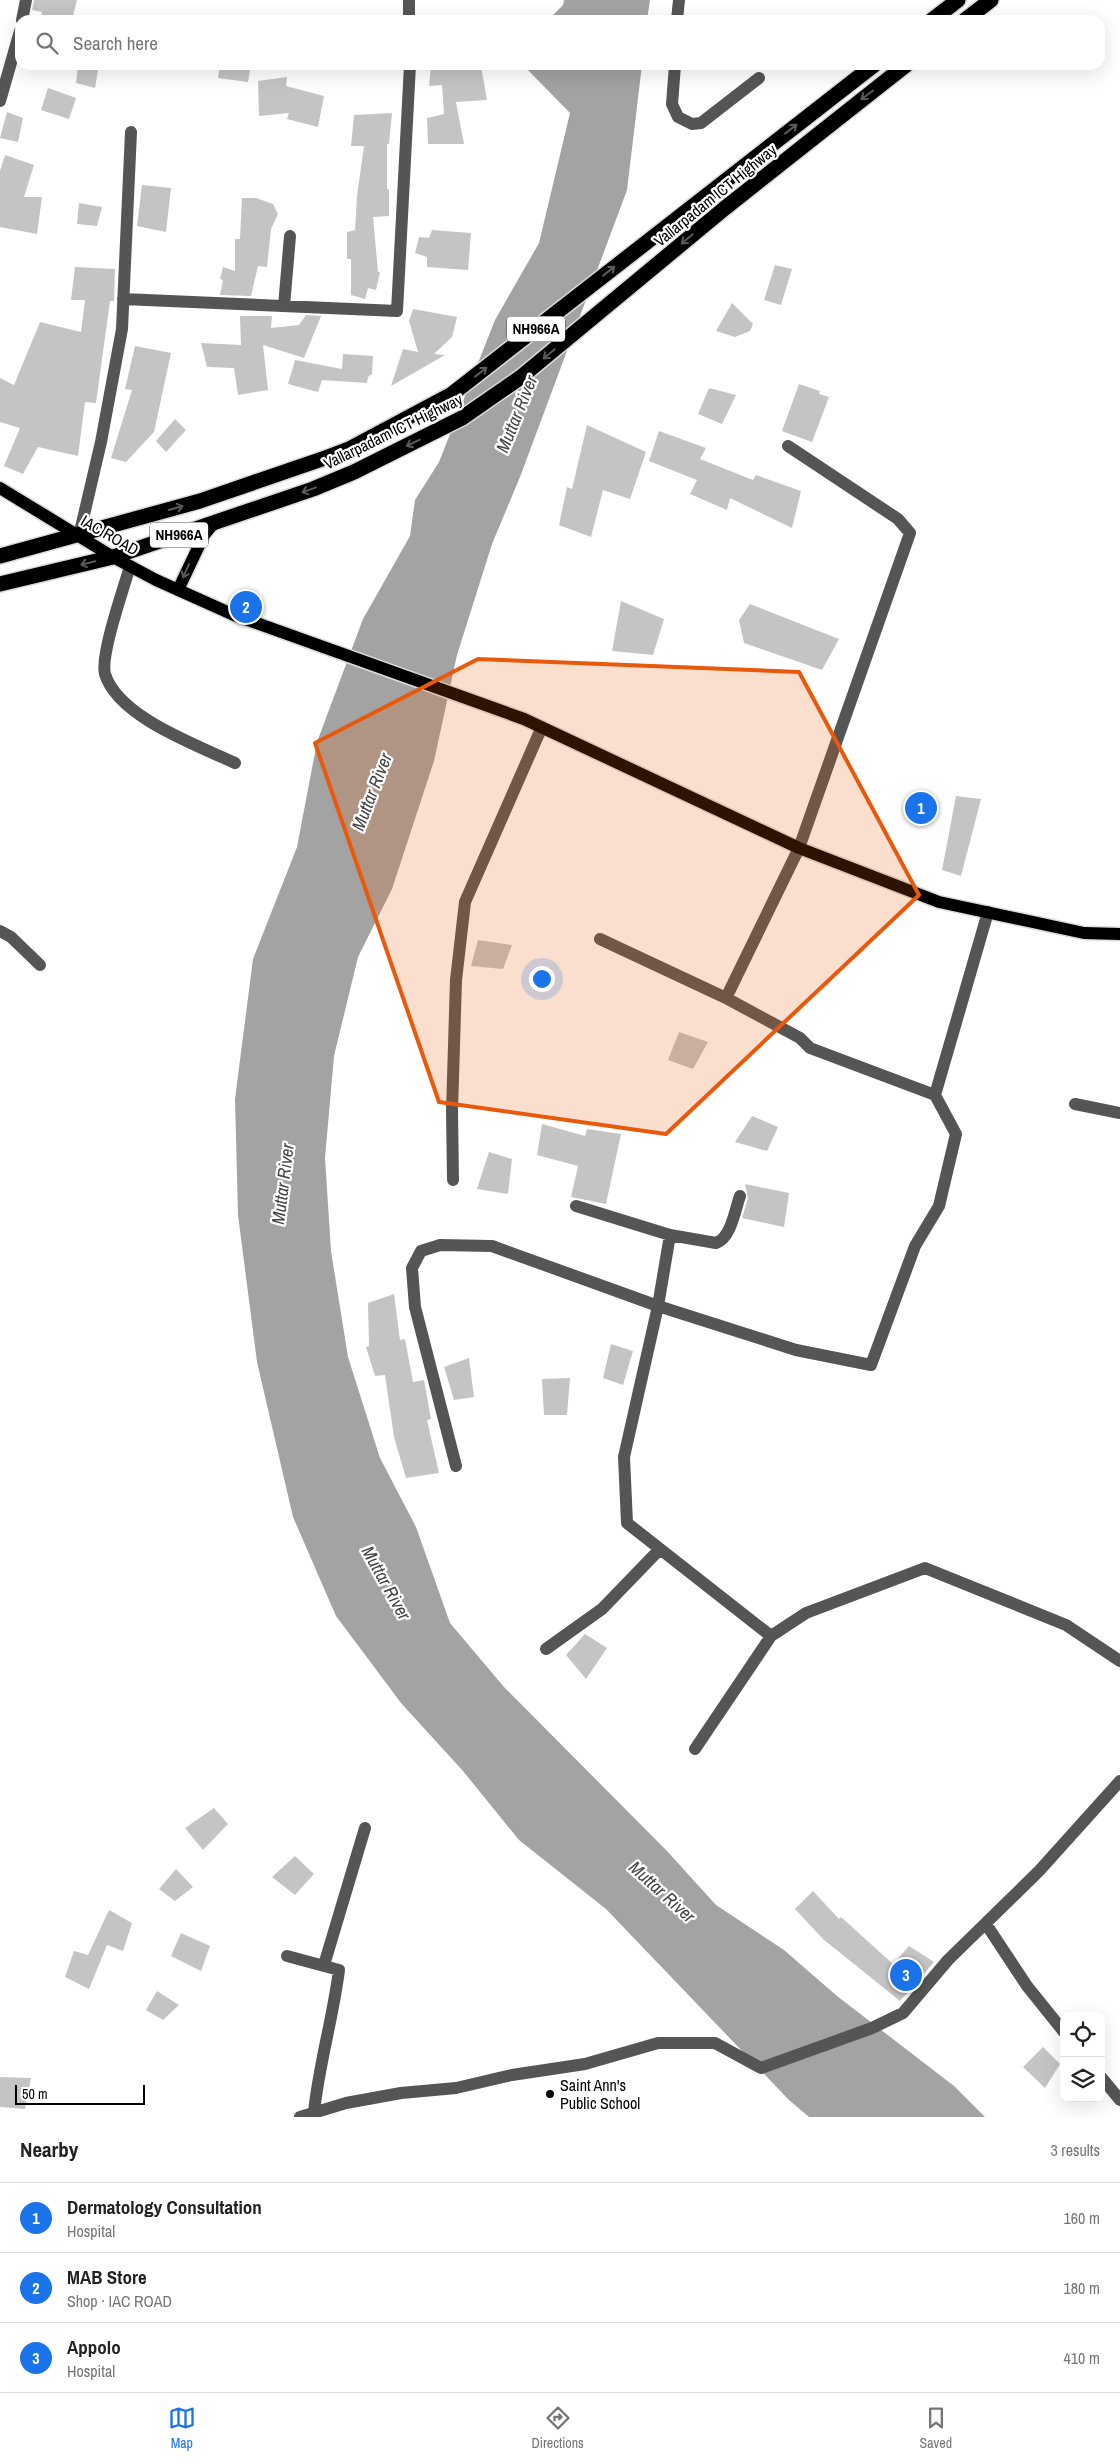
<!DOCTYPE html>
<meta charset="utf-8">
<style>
:root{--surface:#fff;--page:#f2f2f2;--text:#222;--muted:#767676;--line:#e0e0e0;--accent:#1a73e8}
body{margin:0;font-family:"Archivo Narrow",sans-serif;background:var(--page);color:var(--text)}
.controls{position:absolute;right:15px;bottom:15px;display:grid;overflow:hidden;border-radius:10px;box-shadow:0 5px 20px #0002}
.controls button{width:45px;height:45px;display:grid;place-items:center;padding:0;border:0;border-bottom:1px solid var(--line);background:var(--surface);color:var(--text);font:25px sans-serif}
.scale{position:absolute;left:15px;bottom:12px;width:130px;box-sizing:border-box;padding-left:5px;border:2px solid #000;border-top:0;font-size:14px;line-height:18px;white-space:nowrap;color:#000;-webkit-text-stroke:4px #fff;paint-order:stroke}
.you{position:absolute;left:541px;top:978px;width:18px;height:18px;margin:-12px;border:4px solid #fff;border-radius:50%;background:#1a73e8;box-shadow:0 0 0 8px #1a73e833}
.badge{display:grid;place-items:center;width:32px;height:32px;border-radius:50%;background:var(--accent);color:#fff;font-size:16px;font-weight:700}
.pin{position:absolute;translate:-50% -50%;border:2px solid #fff;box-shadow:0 1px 5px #0006}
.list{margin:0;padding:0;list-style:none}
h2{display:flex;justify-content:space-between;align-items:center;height:65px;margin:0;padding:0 20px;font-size:21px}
h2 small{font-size:16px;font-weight:400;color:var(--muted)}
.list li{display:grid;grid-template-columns:32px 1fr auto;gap:15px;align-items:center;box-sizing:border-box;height:70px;padding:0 20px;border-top:1px solid var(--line)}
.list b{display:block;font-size:19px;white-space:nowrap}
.list p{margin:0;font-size:16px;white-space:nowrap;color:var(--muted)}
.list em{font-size:16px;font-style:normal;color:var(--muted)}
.icon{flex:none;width:28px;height:28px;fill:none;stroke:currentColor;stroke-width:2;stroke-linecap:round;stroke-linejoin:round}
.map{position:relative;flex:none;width:1120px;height:2117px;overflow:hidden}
.search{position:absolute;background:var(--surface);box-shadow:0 5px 20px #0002;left:15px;right:15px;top:15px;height:55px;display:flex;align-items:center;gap:12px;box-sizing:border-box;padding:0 18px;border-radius:15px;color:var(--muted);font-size:19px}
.sheet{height:275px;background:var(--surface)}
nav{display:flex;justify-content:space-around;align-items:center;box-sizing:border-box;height:70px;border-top:1px solid var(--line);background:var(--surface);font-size:14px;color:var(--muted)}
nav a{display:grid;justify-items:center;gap:2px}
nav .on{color:var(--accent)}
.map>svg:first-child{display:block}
</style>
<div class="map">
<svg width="1120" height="2117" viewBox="0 0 1120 2117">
<rect width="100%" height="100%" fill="#fff"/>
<path fill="#a3a3a3" d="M564 0H650L647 20H548L563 5Z
M523 65H642L627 190 520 477 492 544 457 655 434 761 392 889 358 957 334 1056 325 1158 331 1251 348 1357 380 1458 416 1527 450 1623 504 1687 667 1851 716 1905 784 1950 837 1996 954 2086 985 2117H809L789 2100 606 1909 519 1840 463 1771 401 1703 336 1616 293 1517 257 1362 238 1215 235 1099 253 959 297 847 317 742 363 619 410 536 415 500 439 462 495 320 539 243 570 113Z"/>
<path fill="#c4c4c4" d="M34 0H77L72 20H40L42 12 32 10Z
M78 65H99L95 88 76 83Z
M220 65H251L248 82 218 78Z
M481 66 487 100 456 102 464 144H428L427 118 444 114 442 85 429 86 431 67Z
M287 77 286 86 324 96 318 127 287 119 289 113 259 116 258 81Z
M48 88 76 98 69 119 41 110Z
M7 112 23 118 18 142 0 138Z
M392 113 389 144H387V189H389V216L373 217 378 272H380L376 290 368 288 365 299 351 295V259H347V232L355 230 357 196 364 146H351L354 115Z
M5 155 34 165 24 197H42L37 234 0 227V171Z
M142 185 171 188 166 232 137 226Z
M242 198H256L273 204 278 214 271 229 267 267 258 266 251 296 220 295 223 280 220 279 223 267 235 271V239H240Z
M79 203 102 207 97 226 77 224Z
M432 230 471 233 468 270 427 267V257L415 253 419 237 429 238Z
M775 265 792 269 781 305 764 300Z
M75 267 115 269 114 301H110L96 403 85 402 78 456 38 447 23 474 4 466 20 428 0 422V378L14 385 40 322 81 332 85 300H71Z
M732 303 753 324 750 331 735 337 716 331Z
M413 309 457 317 452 337 434 354 445 355 391 386 403 349 418 352 409 321Z
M306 315 321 316 304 358 263 345 268 390 238 395 234 368 207 367 201 343 241 345 240 316H272L271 328 299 325Z
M135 346 171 353 154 432 126 462 111 458 132 390 125 389Z
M343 354 373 356 372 374 368 377 367 383 322 380 318 392 288 384 295 360 342 369Z
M799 384 820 391 819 394 829 397 812 442 782 431Z
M709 388 736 395 722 424 698 414Z
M175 419 186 430 166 452 156 441Z
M587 425 646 452 630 499 603 490 591 537 559 525 567 487 572 489Z
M659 431 706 448 700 459 753 480 756 475 801 491 792 528 730 498 727 510 690 494 697 480 649 461Z
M621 601 664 619 653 655 612 651Z
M750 604 839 639 822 670 744 643 739 620Z
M956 796 981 799 961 876 942 870Z
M478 940 512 945 503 969 471 966Z
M679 1032 708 1042 693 1069 668 1060Z
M752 1116 778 1127 767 1151 735 1142Z
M542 1124 585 1136 587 1129 621 1134 606 1204 571 1197 578 1166 537 1155Z
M489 1152 512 1159 508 1194 477 1189Z
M745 1184 789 1193 784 1227 742 1218 748 1198Z
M394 1294 400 1340 405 1339 413 1382 424 1380 431 1419 427 1420 439 1473 406 1478 394 1437 385 1375 375 1376 366 1347 369 1346 368 1303Z
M611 1344 633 1351 623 1385 603 1378Z
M469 1358 474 1397 454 1400 444 1367Z
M570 1378 567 1415H544L542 1379Z
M585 1634 607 1648 586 1679 566 1655Z
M214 1808 228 1824 203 1850 185 1828Z
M295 1856 314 1874 295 1895 272 1877Z
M176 1869 193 1887 175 1901 159 1889Z
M813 1891 839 1919 841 1917 893 1964 909 1946 934 1962 900 2001 823 1939 795 1909Z
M109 1910 132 1923 123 1951 107 1945 89 1989 65 1977 74 1951 88 1955Z
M181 1933 210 1946 201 1971 171 1956Z
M157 1991 179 2005 163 2020 146 2010Z
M1043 2047 1060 2064 1045 2088 1023 2067Z
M0 2077 31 2078 25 2109 0 2107Z"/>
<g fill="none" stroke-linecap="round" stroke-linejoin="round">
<g stroke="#dbdbdb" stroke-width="15">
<path id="major" d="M0 488 113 557 156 580 234 615 524 719 799 848 939 902 1084 933 1120 934
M178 590 204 535 214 523"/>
</g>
<g stroke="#dbdbdb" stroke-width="18">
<path id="highway" d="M932 20 958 0
M965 20 991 0
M0 556 200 501 328 457 349 449 452 394 874 65
M0 584 113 557 313 489 354 472 462 418 521 377 725 208 906 65"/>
</g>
<path stroke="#555" stroke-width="12" d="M409 0V20
M22 20 26 0
M677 20 679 0
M675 65 672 104 678 117 692 124 701 123 759 78
M0 101 20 31
M123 299 397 311 410 65
M284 306 290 236
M79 536 101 442 122 329 131 132
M130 566C124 588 100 655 105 674 118 717 197 745 235 763
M0 931 11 937 40 965
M600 939 726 998 800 1038 810 1048 935 1095
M726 998 799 848 910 533 898 519 788 446
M1075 1104 1120 1113
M453 1180 452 1111 456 980 465 902 541 729
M576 1206 670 1235 716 1243C731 1238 735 1210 740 1196
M670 1235 658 1306 624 1457 627 1523 771 1636 806 1613 925 1568 1066 1625 1120 1661
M456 1466 415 1307 412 1268 421 1251 440 1245 492 1246 658 1306 796 1350 871 1365 915 1246 939 1206 956 1134 935 1095 988 912
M546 1649 602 1609 660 1549
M695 1749 771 1636
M986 1924 1027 1986 1064 2032
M287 1956 339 1970C333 2018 319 2064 314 2112
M324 1965 365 1828
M1101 2077 1120 2100
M300 2117 346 2103 401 2093 456 2088 512 2075 585 2064 658 2043H715L761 2068 872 2028 903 2013 948 1960 1039 1871 1120 1781"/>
<use href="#major" stroke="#000" stroke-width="12"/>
<use href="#highway" stroke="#000" stroke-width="15"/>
</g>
<defs><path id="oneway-shaft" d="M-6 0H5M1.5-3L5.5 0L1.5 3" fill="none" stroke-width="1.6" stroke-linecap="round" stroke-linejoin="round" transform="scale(1.25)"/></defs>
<g stroke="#595959">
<use href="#oneway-shaft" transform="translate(867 95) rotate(143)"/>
<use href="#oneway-shaft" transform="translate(791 129) rotate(-38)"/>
<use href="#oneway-shaft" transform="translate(687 239) rotate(140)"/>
<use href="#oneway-shaft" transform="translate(609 271) rotate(-38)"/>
<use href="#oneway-shaft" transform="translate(549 354) rotate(140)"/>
<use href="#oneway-shaft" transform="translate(481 372) rotate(-38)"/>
<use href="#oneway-shaft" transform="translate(413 443) rotate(154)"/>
<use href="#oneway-shaft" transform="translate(309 490) rotate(160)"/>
<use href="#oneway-shaft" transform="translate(176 508) rotate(-16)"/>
<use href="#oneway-shaft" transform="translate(88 563) rotate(167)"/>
<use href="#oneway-shaft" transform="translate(186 571) rotate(114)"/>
</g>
<path fill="#e8590c" fill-opacity="0.2" stroke="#e8590c" stroke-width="4" stroke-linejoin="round" d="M478 659 799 672 919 895 666 1134 439 1102 315 743Z"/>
<circle fill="#000" stroke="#fff" stroke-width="2" cx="550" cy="2094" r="5"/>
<g text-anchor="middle" stroke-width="4.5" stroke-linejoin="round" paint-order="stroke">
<g fill="#fff" stroke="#4c4c4c" stroke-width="1">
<rect x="507" y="316.5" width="58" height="25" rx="4"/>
<rect x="150" y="522.5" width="58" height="25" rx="4"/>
</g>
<g font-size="15" font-weight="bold" fill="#000">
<text x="536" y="334">NH966A</text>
<text x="179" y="540">NH966A</text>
</g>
<g font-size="16" fill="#000" stroke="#fff">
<text transform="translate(715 195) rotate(-39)" y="6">Vallarpadam ICT Highway</text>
<text transform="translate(393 431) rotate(-26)" y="6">Vallarpadam ICT Highway</text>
<text transform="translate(110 535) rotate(30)" y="6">IAC ROAD</text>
</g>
<g font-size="16" fill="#000" stroke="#fff" text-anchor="start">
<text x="560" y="2091">Saint Ann's<tspan x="560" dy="18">Public School</tspan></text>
</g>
<g font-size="18" font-style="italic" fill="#444" stroke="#fff">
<text transform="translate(517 414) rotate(-68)" y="6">Muttar River</text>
<text transform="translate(372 792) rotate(-69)" y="6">Muttar River</text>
<text transform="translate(283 1184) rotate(-83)" y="6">Muttar River</text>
<text transform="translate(386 1583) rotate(61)" y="6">Muttar River</text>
<text transform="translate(662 1892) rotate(42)" y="6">Muttar River</text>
</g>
</g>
</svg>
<div class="controls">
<button><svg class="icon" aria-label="locate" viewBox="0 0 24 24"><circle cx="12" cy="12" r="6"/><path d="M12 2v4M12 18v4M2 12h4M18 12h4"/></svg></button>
<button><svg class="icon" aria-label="layers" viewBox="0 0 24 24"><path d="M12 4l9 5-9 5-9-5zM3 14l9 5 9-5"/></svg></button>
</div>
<div class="scale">50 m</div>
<div class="you"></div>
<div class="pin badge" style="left:921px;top:808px">1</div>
<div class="pin badge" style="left:246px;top:607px">2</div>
<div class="pin badge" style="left:906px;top:1975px">3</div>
<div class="search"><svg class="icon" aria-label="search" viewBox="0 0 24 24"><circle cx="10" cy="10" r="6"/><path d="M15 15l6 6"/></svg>Search here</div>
</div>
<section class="sheet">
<h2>Nearby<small>3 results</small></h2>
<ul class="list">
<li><span class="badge">1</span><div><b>Dermatology Consultation</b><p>Hospital</p></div><em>160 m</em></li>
<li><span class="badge">2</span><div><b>MAB Store</b><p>Shop · IAC ROAD</p></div><em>180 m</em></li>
<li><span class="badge">3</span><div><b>Appolo</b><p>Hospital</p></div><em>410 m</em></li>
</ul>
</section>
<nav>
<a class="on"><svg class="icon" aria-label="map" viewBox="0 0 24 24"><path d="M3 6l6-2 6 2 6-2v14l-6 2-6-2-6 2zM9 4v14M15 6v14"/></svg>Map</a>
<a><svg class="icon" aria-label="directions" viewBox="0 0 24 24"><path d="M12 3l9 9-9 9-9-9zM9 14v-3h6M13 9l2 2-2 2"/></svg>Directions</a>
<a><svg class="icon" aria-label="saved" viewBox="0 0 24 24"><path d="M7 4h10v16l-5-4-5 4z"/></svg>Saved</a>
</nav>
